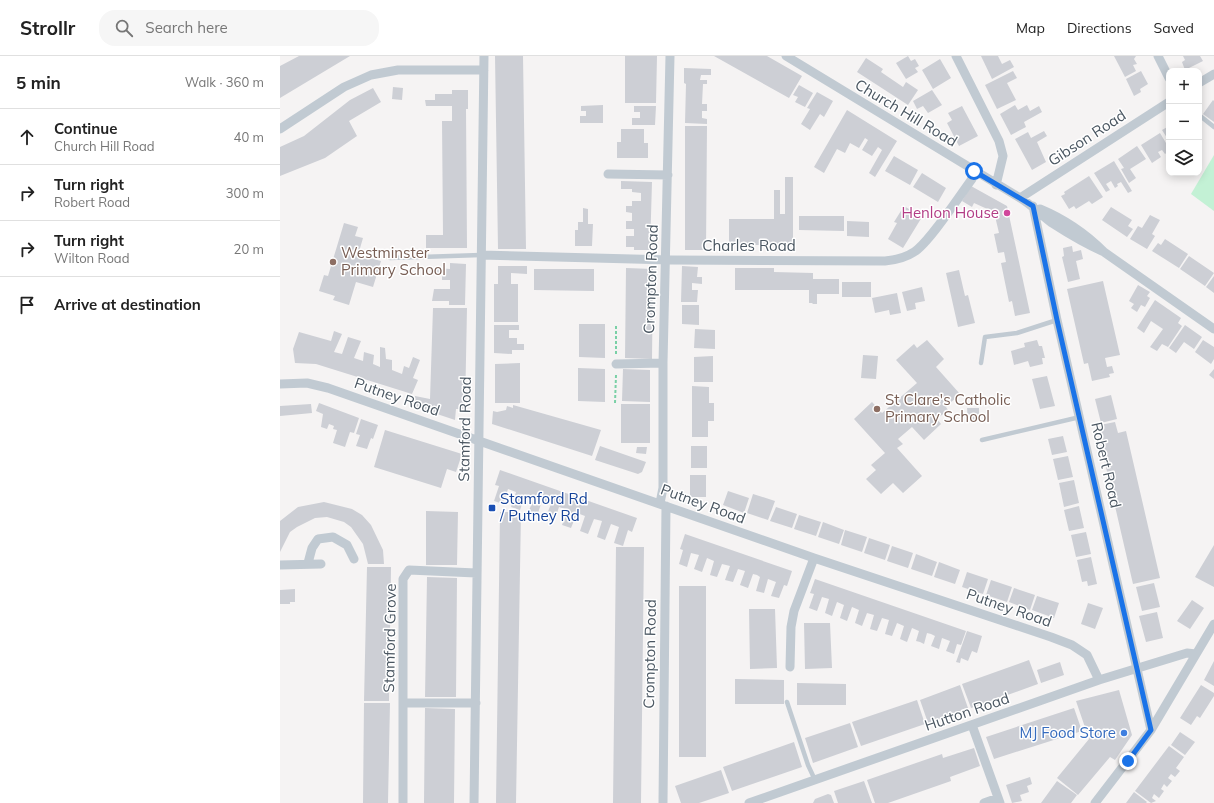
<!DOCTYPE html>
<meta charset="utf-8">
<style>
:root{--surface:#fff;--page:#f6f6f6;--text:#222;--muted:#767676;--line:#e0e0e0}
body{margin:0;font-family:Mulish,sans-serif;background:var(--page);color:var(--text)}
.controls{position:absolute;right:12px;top:12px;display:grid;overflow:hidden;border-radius:8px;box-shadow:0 2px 10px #0003}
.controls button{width:36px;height:36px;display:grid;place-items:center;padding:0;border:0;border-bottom:1px solid var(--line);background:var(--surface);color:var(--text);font:20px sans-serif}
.stop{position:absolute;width:12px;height:12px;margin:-9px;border:3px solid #1a73e8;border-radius:50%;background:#fff}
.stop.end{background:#1a73e8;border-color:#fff;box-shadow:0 1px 4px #0008}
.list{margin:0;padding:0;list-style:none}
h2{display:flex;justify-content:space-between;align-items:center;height:52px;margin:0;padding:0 16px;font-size:17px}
h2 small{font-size:13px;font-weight:400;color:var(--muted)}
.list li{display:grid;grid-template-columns:26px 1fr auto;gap:12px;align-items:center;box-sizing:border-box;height:56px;padding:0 16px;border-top:1px solid var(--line)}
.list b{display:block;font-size:15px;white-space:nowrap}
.list p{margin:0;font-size:13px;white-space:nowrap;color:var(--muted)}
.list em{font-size:13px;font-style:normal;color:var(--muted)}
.icon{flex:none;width:22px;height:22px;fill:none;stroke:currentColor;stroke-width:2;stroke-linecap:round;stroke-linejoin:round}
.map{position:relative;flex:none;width:934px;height:747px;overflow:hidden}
header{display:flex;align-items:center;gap:24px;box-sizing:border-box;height:56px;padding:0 20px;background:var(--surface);border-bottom:1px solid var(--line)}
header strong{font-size:19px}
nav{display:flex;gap:22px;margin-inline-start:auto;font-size:14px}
.search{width:280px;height:36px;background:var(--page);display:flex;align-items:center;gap:10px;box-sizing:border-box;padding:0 14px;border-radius:16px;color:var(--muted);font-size:15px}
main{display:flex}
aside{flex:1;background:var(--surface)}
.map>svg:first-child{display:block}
</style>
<header>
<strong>Strollr</strong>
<div class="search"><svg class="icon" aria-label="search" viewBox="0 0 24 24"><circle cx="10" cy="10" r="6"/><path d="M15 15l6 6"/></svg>Search here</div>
<nav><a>Map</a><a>Directions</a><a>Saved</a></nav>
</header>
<main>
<aside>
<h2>5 min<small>Walk · 360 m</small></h2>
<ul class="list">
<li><svg class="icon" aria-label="ahead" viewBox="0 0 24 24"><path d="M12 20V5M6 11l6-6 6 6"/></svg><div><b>Continue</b><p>Church Hill Road</p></div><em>40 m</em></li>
<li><svg class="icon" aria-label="right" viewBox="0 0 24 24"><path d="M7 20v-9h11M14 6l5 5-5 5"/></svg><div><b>Turn right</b><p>Robert Road</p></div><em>300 m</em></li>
<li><svg class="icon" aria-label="right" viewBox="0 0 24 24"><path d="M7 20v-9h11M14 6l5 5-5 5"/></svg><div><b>Turn right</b><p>Wilton Road</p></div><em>20 m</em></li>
<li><svg class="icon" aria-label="arrive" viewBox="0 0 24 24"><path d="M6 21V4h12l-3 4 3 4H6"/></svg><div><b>Arrive at destination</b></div></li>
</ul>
</aside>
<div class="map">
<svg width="934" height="747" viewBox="0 0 934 747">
<rect width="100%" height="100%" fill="#f5f3f3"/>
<path fill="#c3f1d5" d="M934 99V155L911 138Z"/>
<path fill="#cdcfd5" d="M19 0H70L0 42V10Z
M215 0H243L246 193H218Z
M345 0H377L376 47H345Z
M434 0H487L522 20 509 42Z
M628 0 631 5 635 3 639 10 635 12 638 16 626 23 616 7Z
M701 0H718L722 8 730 4 734 11 712 23Z
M834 0H856L854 3 857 8 853 9 856 15 845 21Z
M903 0H920L923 5 905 14 902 6 905 4Z
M586 2 603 13 601 16 623 31 626 26 638 34 628 49 577 16Z
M660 3 671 22 653 33 642 14Z
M404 12 431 13V19H421L420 24H427V28H423L422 48H427V55H422V62L427 63V68L405 67 406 28 404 27Z
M733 15 737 22 727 27 736 44 717 53 705 29Z
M861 15 868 28 860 33 861 36 854 40 846 23Z
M519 29 533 37 525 51 515 46 518 41 513 39Z
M113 31 123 32 122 44 112 43Z
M93 32 101 46 69 65 77 80 45 102 0 120V91L24 80 70 44Z
M172 34H188V53H186L187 192H146V179H163L162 65H172V50H146L145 44H155V38H172Z
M652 34 662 49 648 57 643 50 637 53 633 45Z
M537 36 553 45 544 61 540 58 530 74 521 68 530 53 527 52Z
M933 44 934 45V66L923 58Z
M323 49V67H300V60H306V55H301V50Z
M735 49 738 54 747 49 750 55 759 50 762 56 744 66 746 71 731 79 720 58Z
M354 50H376L375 69H352V62H360V56H354Z
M682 50 698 80 679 90 667 67 672 64 668 57Z
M567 54 617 85 595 121 589 117 602 94 598 91 592 100 582 94 588 84 585 82 579 92 570 87 565 97 557 93 544 117 534 111Z
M405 70H427L426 194H405Z
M889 70V85L882 74Z
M341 73H364V87H368V102H337V86H341Z
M764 75 767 80 757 86 766 106 752 114 735 83 748 76 751 82Z
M880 77 889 92V95L885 98 882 94 878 96 881 101 872 107 861 89Z
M857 90 866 103 850 113 856 122 849 127 841 113 844 112 838 103Z
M614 100 638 114 630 129 605 115Z
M834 105 852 135 848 137 841 126 837 128 838 130 835 132 831 125 826 128 830 134 826 136 814 117Z
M642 117 666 132 658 146 633 131Z
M809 120 823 141 812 148 809 145 796 153 794 150 789 153 781 140 785 138 784 136Z
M505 121H513V189H449V163H494V134H500V158H505Z
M341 125 372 126 370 194H354V191H346V180H354V173H346V165H352V157L346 156V150H352V145H361V137L352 136V133H341Z
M691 130 727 150 750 257 735 260 732 245 729 246 721 207 726 206 724 196 718 197 714 178 719 177 714 156 694 147 692 151 682 145Z
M624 150 642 161 623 192 608 183 617 167 614 166Z
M831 151 852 164 848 170 853 173 847 181 822 164Z
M303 152 308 153V168H313L312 190H295V174H298V166H303Z
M870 159 880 164 872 178 875 180 867 193 850 183 858 170 862 172Z
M519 160H564V175L519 174Z
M567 165 589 166V181L567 180Z
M64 167 78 171 75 180 83 182 78 199 101 205 93 231 76 226 69 249 53 244 55 240 39 235 44 219 48 220Z
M885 183 908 198 899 212 872 195 878 187 881 189Z
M792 190 793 196 801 194 803 203 796 205 800 223 788 226 782 201 784 200 783 192Z
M909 200 934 217 925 230 900 213Z
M170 207 186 208 185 249H169V245H152L154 233H170V224H162V218H157V212L170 213Z
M218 210H247V218L231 217V228H238V266H214V228H218Z
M402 210 418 211 417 221H422V228L412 227V234H418L417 246H401Z
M346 212 373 213 372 303 345 302Z
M455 212H494V216L533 217V223H559V238H537V248H532L533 247H529V234H455Z
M254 213H314V235L254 234Z
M679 214 685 240 688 239 695 267 678 271 666 217Z
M934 220V237L926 231Z
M823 225 840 299 825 302 827 311 832 310 834 317 829 318 830 321 812 325 808 307 804 308 787 233Z
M562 226H591V241H562Z
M858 229 870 236 867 240 870 242 865 251 861 249 857 256 851 252 854 248 849 245Z
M642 231 645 245 635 247 636 253 627 255 622 236Z
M617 237 621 257 610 259 609 254 595 257 592 242Z
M875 244 901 262 898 267 902 270 888 291 882 288 877 295 870 291 883 273 871 265 864 277 857 272Z
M402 249H419V269L402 268Z
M153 252H187L185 353H176L175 364 130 349 135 340 150 343Z
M299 268H325V302L299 301Z
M214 269H239V274H229V282H237V288H244V294H232V298L214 297Z
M905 269 922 281 914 293 904 286 896 297 889 292Z
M415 273 435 274V293L414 292Z
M54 275 62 278 54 296 62 298 68 281 81 285 74 302 83 305 84 296 94 299 93 308 100 311V291L105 292 106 303 112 304V314L122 318 124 310 129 312 133 301 140 304 133 322 138 324 132 338 36 308 15 307 13 293 19 276 51 285Z
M647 284 664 303 656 311 680 338 666 351 668 354 657 363 661 368 644 384 632 371 618 383 623 388 617 392 642 420 623 437 613 427 601 438 586 423 596 414 591 409 605 397 574 363 592 346 602 357 637 327 616 304 634 288 637 292Z
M757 284 759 290H762L765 302H762L763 308 750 311 748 305 734 309 731 295 745 291 744 287Z
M923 284 934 291V303L931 308 915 296Z
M583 299 598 300 596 323 581 322Z
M433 300V326H414V301Z
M240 307V347H215V308Z
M298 312 325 313V346L298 345Z
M343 313 370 314V346L342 345Z
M934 313V323L929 319Z
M767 320 775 350 760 353 752 323Z
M412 330 429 331V347H434V365H428V381H412Z
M831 339 837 363 821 367 815 343Z
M39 347 79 362 74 377 70 376 65 391 53 387 57 374 53 373 54 370 49 368 47 373 41 371 43 358 36 355Z
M31 348 32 357 0 360V350Z
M341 348H370V387H341Z
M233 349 321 374 312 400 212 368 213 355 217 356 226 354 227 350 233 352Z
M687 352H699V365H688Z
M81 363 98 369 93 383 91 382 87 393 76 390 80 379 76 378Z
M835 366 838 377 846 375 880 522 853 528 819 381 822 380 820 369Z
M105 374 182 398 176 416 167 413 161 432 94 411Z
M783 380 787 396 772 399 768 383Z
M320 390 366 406 362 416 358 418 315 404Z
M411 390H427V412H411Z
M357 391H367L366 398 356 397Z
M788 400 793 421 778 424 773 403Z
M220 414 357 462 352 476 348 474 343 490 334 487 339 471 331 468 325 484 317 481 322 465 314 463 308 478 300 475 305 460 297 457 291 472 282 469 288 454 279 451 274 466 265 463 271 448 262 445 257 460 248 457 254 442 245 439 240 454 231 451 236 436 228 433 223 448 214 445 219 430 215 429Z
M410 419H426V441H410Z
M794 424 799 447 784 451 779 427Z
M448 435 469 442 464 457 443 449Z
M473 438 495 445 488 464 467 457Z
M44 446 72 453 82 459 91 469 103 494 104 508H88L83 488 71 471 64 466 47 461 35 462 17 471 10 476 0 496V465L18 451Z
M799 450 804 472 789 475 784 454Z
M496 451 517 458 512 472 490 465Z
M146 455 178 456 177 509H146Z
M220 456H241L236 747H216Z
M519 459 541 466 536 480 514 473Z
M543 466 564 474 559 488 538 481Z
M565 474 587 481 582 496 561 489Z
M806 476 811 498 796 501 791 479Z
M405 478 512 515 507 530 504 529 499 542 491 540 496 526 488 523 484 537 476 535 480 521 477 519 473 518 468 532 460 529 465 515 458 513 453 526 445 524 450 510 442 508 437 521 430 519 434 505 427 502 422 516 414 513 419 499 411 497 407 511 399 508 403 494 400 493Z
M589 482 610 489 605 504 584 497Z
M934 489V531L915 521Z
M612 490 633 497 628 512 607 505Z
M336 491H364L361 747H333Z
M636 498 657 506 652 520 631 513Z
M811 501 817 528 808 530 807 525 802 526 797 504Z
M659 506 680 514 675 528 654 521Z
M87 511H111L109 645H84Z
M687 516 708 523 703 538 682 531Z
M147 521 177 522 176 641H145Z
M535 523 686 575 681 589 677 588 674 598 666 595 670 585 662 582 659 593 651 590 655 580 651 578 647 577 644 588 640 586 636 585 639 575 632 572 627 586 620 583 624 570 617 567 612 580 605 578 609 564 602 562 597 575 590 573 594 559 587 557 582 570 575 567 579 554 572 551 567 565 560 562 564 549 557 546 552 560 545 557 549 543 542 541 537 555 529 552 534 538 530 537Z
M711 524 732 531 727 546 706 539Z
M874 527 880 551 862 555 856 531Z
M399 530H426V701H399Z
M734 532 755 539 750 554 729 546Z
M15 533V546H10V548H0V534Z
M757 540 779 547 774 562 752 554Z
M912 544 924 552 910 573 897 565Z
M808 547 823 552 815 573 801 568Z
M469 553H495L497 612 470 613Z
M877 556 883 582 866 586 859 560Z
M524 567H550L552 612 525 613Z
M687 575 702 580 697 597 692 595 688 605 681 602 680 607 676 606Z
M749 604 758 628 691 652 682 628Z
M934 605V630L924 624Z
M780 606 784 619 761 627 757 614Z
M455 623 504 624V648H455Z
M517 627 566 628V649H517Z
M680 629 688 652 648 667 640 644Z
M921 629 934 637V640L920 662 917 660 911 669 900 662Z
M839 634 852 679 835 704 830 701 798 739 777 722 809 683 796 645Z
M637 644 645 668 581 690 572 666Z
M84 647H110L108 747H83Z
M145 652 175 653 174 747H144Z
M794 652 802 675 714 703 706 681Z
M570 667 578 691 533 707 525 682Z
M900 676 915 686 905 699 891 689Z
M514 686 522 711 452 735 443 711Z
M889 690 904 701 896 712 900 715 895 721 891 718 888 722 892 725 887 731 884 728 881 733 884 735 879 742 874 738 872 742 876 745 871 747 855 735Z
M694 692 700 710 670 721 671 725 608 747H595L587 724 662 698 663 702Z
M441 714 449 737 419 747H401L395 730Z
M750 721 752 728 747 730 749 736 740 739 742 745 732 747 726 729Z
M584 725 592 747H558L554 735Z
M777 725 797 739 791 747H761Z
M854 736 867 746 866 747H846Z
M548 738 551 739 554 747H533L535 743Z"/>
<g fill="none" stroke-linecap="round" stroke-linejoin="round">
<path stroke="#7ad0a6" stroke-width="2" stroke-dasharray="3 2" stroke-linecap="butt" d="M336 298V269
M335 347 336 319"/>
<path stroke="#c1cad2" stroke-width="4.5" d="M919 59 934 71
M110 202 201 199
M701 307 705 281 737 277 777 264
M702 384 800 361
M507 646 528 709 535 724"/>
<path stroke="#c1cad2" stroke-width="9" d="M506 0 740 142C752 149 761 159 772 167 789 178 806 188 824 196
M676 0 719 85 723 100 716 129
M878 0 889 22
M919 27 934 18
M0 73 64 31 91 19 118 14H204
M328 118 388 119
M740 142 889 46
M753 150 777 264 871 674
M760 153C784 163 805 177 824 196L934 273
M201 199 391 204 605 205C616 204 625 202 634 196 649 187 680 139 692 123L694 115
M336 308 383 307
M0 328 27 327 48 332 534 502 771 581 792 589 807 599 819 624
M380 447 383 432V307L390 0
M28 507 32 492 38 483 53 481 67 489 74 503
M0 509 41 508
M510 611 511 571 514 555 534 502
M123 647H196
M692 669 720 747
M123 747V523L129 514 196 517
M194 747 204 0
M383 747 386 450
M469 747 819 624 907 597 916 598
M704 747 718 742
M815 747 871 674 934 568"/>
</g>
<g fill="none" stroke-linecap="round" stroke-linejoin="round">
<path stroke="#1a73e8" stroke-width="5" d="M694 115 753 150 777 264 871 674 848 705"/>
</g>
<circle fill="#d1479c" stroke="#fff" stroke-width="1.5" cx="727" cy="157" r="4"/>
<g fill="#8d6e63" stroke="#fff" stroke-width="1.5">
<circle cx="53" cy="206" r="4"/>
<circle cx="597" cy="353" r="4"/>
</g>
<rect fill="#1a4fb4" stroke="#fff" stroke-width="1.5" x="208" y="448" width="8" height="8" rx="2"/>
<circle fill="#3f7fe0" stroke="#fff" stroke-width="1.5" cx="844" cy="677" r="4"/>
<g text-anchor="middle" stroke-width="3" stroke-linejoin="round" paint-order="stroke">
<g font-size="15" fill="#4a5661" stroke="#fff">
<text transform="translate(626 57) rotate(31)" y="5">Church Hill Road</text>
<text transform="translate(807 82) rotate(-33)" y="5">Gibson Road</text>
<text x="469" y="195">Charles Road</text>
<text transform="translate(371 223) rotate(-88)" y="5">Crompton Road</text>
<text transform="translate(117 341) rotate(19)" y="5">Putney Road</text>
<text transform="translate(185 373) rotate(-89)" y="5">Stamford Road</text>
<text transform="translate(826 409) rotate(77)" y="5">Robert Road</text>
<text transform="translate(423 448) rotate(20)" y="5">Putney Road</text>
<text transform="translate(729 552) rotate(19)" y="5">Putney Road</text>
<text transform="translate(110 582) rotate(-89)" y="5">Stamford Grove</text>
<text transform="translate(370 598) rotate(-89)" y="5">Crompton Road</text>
<text transform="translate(687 656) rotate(-19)" y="5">Hutton Road</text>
</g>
<g font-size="15" fill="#b23c85" stroke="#fff" text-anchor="end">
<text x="719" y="162">Henlon House</text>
</g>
<g font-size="15" fill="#785e54" stroke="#fff" text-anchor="start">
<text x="61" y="202">Westminster<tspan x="61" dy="17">Primary School</tspan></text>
<text x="605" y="349">St Clare's Catholic<tspan x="605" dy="17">Primary School</tspan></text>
</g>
<g font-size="15" fill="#164399" stroke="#fff" text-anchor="start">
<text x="220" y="448">Stamford Rd<tspan x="220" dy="17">/ Putney Rd</tspan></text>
</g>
<g font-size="15" fill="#366cbe" stroke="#fff" text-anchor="end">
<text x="836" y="682">MJ Food Store</text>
</g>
</g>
</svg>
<div class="controls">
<button>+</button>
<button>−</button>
<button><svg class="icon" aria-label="layers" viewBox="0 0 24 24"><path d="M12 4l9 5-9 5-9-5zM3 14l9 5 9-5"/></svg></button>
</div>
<div class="stop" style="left:694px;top:115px"></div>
<div class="stop end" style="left:848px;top:705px"></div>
</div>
</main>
